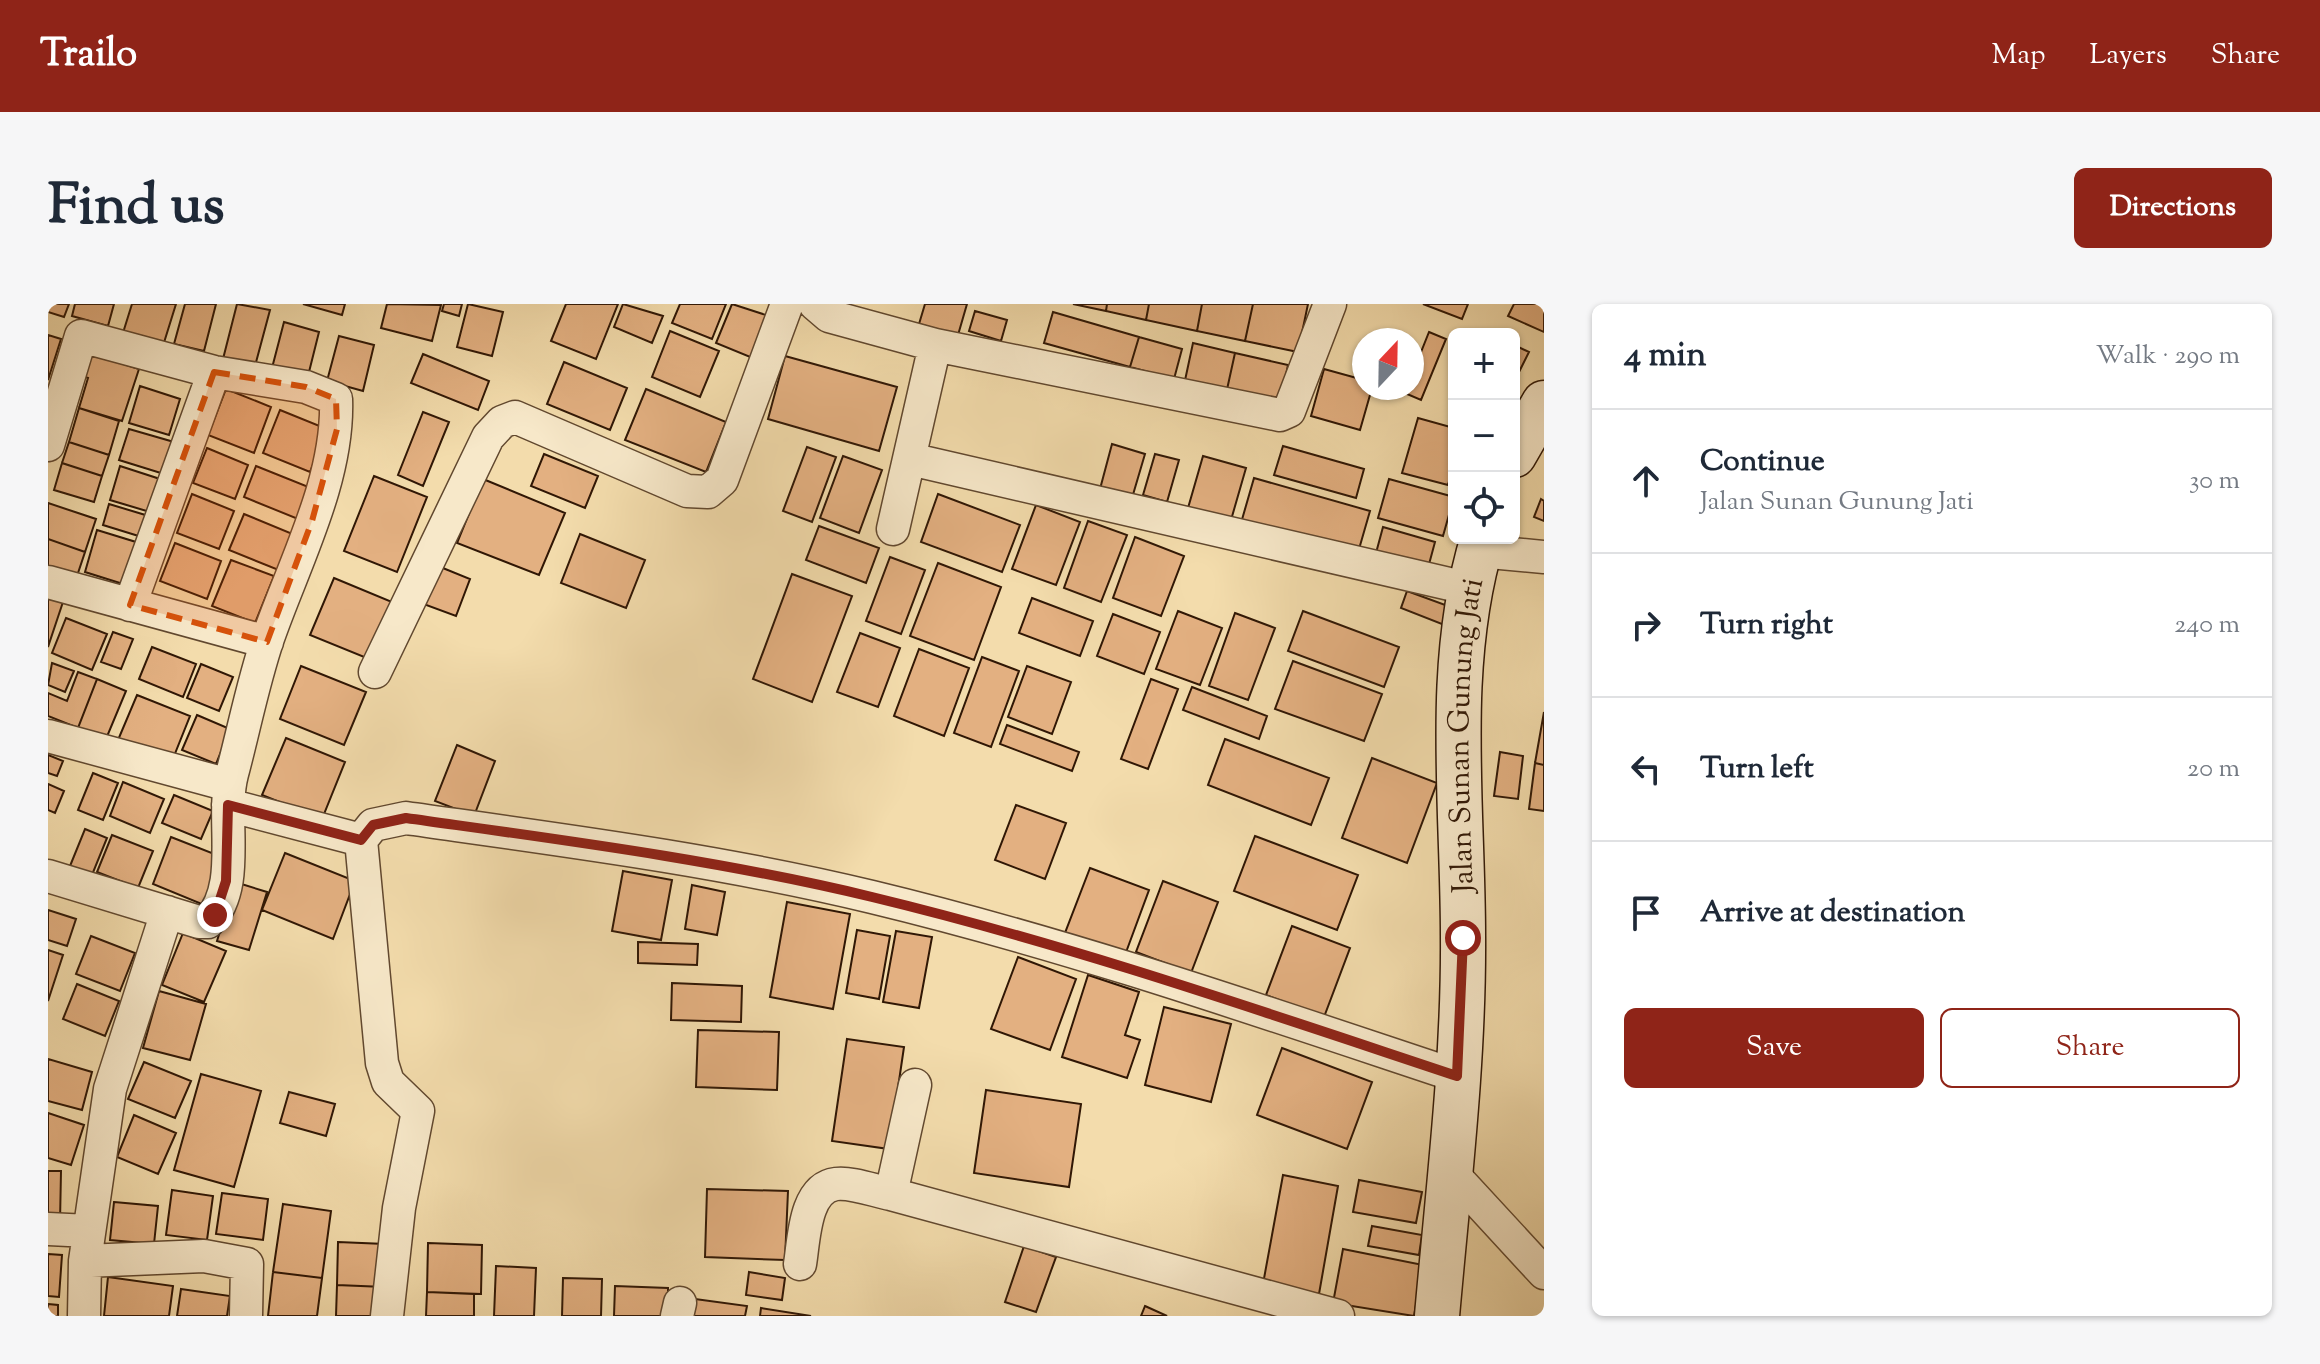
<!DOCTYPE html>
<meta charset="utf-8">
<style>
:root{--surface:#fff;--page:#f6f6f7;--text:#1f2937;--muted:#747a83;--line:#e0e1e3;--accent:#8f2418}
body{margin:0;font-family:"Sorts Mill Goudy",serif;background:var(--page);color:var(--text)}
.controls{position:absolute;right:24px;top:24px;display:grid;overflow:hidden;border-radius:12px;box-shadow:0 2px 6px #0004}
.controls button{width:72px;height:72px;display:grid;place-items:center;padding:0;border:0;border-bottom:2px solid var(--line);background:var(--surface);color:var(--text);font:40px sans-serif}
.compass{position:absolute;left:1304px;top:24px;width:72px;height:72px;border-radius:50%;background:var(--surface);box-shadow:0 2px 6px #0004;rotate:22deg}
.stop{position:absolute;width:24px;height:24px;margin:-18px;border:6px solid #8f2418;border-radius:50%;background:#fff}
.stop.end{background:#8f2418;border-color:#fff;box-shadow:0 2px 8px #0008}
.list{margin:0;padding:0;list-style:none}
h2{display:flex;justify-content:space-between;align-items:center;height:104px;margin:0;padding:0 32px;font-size:34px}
h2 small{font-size:26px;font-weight:400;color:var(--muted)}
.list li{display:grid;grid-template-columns:52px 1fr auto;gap:24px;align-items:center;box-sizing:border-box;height:144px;padding:0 32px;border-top:2px solid var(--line)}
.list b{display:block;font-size:30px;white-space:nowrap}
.list p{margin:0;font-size:26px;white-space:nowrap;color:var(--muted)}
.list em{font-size:26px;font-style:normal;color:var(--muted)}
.actions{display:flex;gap:16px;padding:24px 32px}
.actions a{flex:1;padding:18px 0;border:2px solid var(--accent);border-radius:12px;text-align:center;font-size:28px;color:var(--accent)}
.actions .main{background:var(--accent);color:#fff}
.icon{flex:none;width:44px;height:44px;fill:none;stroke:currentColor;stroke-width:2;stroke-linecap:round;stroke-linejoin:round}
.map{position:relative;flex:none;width:1496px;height:1012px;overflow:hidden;border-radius:12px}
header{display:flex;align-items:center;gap:48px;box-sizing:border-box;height:112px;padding:0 40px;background:var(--accent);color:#fff}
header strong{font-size:38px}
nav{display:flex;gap:44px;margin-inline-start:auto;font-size:28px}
.intro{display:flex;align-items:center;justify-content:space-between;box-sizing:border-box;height:192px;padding:0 48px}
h1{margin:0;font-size:56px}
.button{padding:20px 36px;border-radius:12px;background:var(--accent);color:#fff;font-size:28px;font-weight:700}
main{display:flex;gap:48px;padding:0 48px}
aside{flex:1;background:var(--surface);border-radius:12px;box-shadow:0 2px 6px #0004}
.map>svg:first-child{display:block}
</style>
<header>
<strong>Trailo</strong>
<nav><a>Map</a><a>Layers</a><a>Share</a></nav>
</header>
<div class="intro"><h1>Find us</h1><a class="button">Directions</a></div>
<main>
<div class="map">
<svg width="1496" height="1012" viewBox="0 0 1496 1012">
<rect width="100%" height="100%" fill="#f3dcac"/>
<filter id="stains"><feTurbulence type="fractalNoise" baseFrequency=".0025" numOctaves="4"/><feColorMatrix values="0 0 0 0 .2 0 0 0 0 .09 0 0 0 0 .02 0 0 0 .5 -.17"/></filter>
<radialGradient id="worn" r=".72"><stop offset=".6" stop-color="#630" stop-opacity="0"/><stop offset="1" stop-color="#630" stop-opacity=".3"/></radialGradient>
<path fill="#e3b081" stroke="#301705" stroke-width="2" d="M0 0H21L16 13 0 8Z
M27 0H66L60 22 24 12Z
M84 0H128L114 45 74 32Z
M137 0H168L156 47 126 40Z
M189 0 222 6 207 62 175 55Z
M255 0H297L294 11Z
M339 0 393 1 384 37 333 24Z
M396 0H414L411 12 394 7Z
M420 0 455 8 444 52 409 43Z
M518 0H570L548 55 503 37Z
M575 0 615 12 604 39 566 23Z
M632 0H678L664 35 624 19Z
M684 0 724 13 707 55 668 39Z
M877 0H919L910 31 871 20Z
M1025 0H1059L1058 7Z
M1059 0H1101L1098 16 1058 7Z
M1101 0H1154L1149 27 1098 16Z
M1154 0H1205L1197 37 1149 27Z
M1205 0H1260L1250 48 1197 37Z
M1375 0H1420L1414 15Z
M1466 0H1496V28L1460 12Z
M927 7 959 16 953 37 921 27Z
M1005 8 1091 33 1082 63 996 39Z
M236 18 271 28 260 72 224 64Z
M622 27 671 47 652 93 604 73Z
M1381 28 1398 35 1373 96 1345 84H1364V49L1371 53Z
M0 31 13 35 0 76Z
M291 32 326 41 315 87 279 77Z
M1091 33 1134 45 1126 75 1082 63Z
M1145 39 1187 49 1178 90 1136 81Z
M1466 41 1481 48 1466 78Z
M38 48 91 65 74 117 31 104 40 74 31 71Z
M1187 49 1240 61 1232 102 1178 90Z
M375 50 441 77 430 106 363 79Z
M737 52 849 83 831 147 720 115Z
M516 58 579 84 562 126 499 100Z
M1276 65 1316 76V84H1324L1312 126 1263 112Z
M92 82 132 95 121 131 81 119Z
M178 85 223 103 206 149 160 131Z
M598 85 678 118 658 168 577 136Z
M31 104 71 117 61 151 21 138Z
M232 106 279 125 262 168 215 149Z
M375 108 401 118 375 182 350 171Z
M1370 114 1406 124V159L1400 181 1354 169Z
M81 125 126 138 116 170 71 156Z
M21 138 61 151 54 172 14 159Z
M1064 140 1097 150 1084 194 1052 185Z
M1235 142 1316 165 1308 194 1226 171Z
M759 143 788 153 764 218 735 207Z
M159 144 200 161 187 195 145 179Z
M496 150 550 172 537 204 483 182Z
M1107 150 1131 156 1119 198 1095 191Z
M795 152 834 166 811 229 772 214Z
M1155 152 1198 164 1181 223 1138 211Z
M14 159 54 172 46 198 6 186Z
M72 162 112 175 102 208 62 196Z
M208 162 263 184 250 215 196 193Z
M326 172 379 193 349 268 296 247Z
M1206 174 1322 207 1309 252 1193 219Z
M435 175 517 209 491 271 409 239Z
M1341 175 1406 193 1395 232 1330 214Z
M144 190 186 207 171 245 129 229Z
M890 190 972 221 954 268 873 238Z
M1493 195 1496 197V217L1486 213Z
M0 199 48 215 37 248 0 235Z
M61 200 104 213 97 234 55 221Z
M988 201 1032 218 1008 281 964 265Z
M196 210 247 231 233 267 181 246Z
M1040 217 1079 231 1053 298 1016 284Z
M771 222 831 244 818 279 758 256Z
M1335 223 1387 238 1380 264 1328 249Z
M49 226 88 238 75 280 37 268Z
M532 230 597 256 578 304 513 279Z
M1087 233 1136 252 1113 312 1065 294Z
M0 235 37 248 29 272 0 262Z
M127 239 173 257 159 295 112 277Z
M842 253 877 266 853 330 818 317Z
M183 256 226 272 207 319 164 302Z
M890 259 953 283 926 356 862 332Z
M385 260 422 275 408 312 370 298Z
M744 270 804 292 764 398 705 375Z
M286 274 344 298 321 355 262 331Z
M1359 287 1411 306 1404 324 1353 304Z
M0 293 15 298 0 343Z
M984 294 1045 317 1032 352 971 329Z
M1130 307 1174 324 1152 381 1108 365Z
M1255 307 1351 343 1336 383 1240 347Z
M1187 309 1227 324 1200 396 1161 382Z
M1065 310 1112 328 1096 370 1049 352Z
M18 314 59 330 44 366 4 349Z
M65 328 85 335 73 365 53 358Z
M812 329 852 344 830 403 789 388Z
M104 343 148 360 135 393 91 375Z
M871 345 921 364 896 432 846 412Z
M934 353 971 367 943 443 906 429Z
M1245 357 1334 390 1316 437 1227 405Z
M4 359 26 367 17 388 0 381Z
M153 360 185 373 171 407 139 394Z
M253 362 318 388 296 441 232 415Z
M979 362 1023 378 1004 430 960 413Z
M30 368 49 375 30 424 0 412V389L19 397Z
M49 375 78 387 58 435 30 424Z
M1103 375 1130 385 1100 465 1073 455Z
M1144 383 1219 412 1211 435 1135 406Z
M89 391 142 412 124 457 70 436Z
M1496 408V461L1487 459Z
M149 411 182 425 168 460 134 446Z
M959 421 1031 448 1024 467 952 440Z
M238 434 297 458 274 515 214 491Z
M1177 435 1281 474 1263 521 1160 481Z
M409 441 447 457 426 512 387 497Z
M1452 448 1475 452 1470 495 1446 492Z
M0 451 15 457 9 472 0 469Z
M1324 454 1389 479 1359 559 1294 534Z
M1487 459 1496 461V507L1481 505Z
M45 469 70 479 55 516 30 506Z
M75 478 116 495 102 529 62 512Z
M0 480 16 487 7 509 0 506Z
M126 491 165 507 153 535 114 519Z
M968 501 1018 519 997 575 947 556Z
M37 525 59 534 44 571 22 562Z
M64 531 105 547 90 584 49 568Z
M1207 532 1310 571 1289 626 1186 587Z
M123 533 174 553 156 601 105 580Z
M237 549 307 577 285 635 214 606Z
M1042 564 1101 586 1077 651 1017 629Z
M575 567 624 576 613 636 564 627Z
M1115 577 1170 598 1143 669 1088 648Z
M187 578 219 588 201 646 169 637Z
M644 581 677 588 669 631 637 625Z
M739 598 802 610 785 705 722 693Z
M0 606 28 615 19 642 0 636Z
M1244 622 1302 644 1276 713 1218 691Z
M809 626 842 632 831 695 798 689Z
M848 627 884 633 871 704 835 698Z
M135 629 178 647 156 698 114 681Z
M43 632 87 649 72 687 28 670Z
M590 638 650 640 649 661 590 659Z
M0 646 15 651 0 697Z
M970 653 1028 675 1002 746 943 725Z
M1040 671 1091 688 1077 731 1092 736 1079 774 1014 753Z
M624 679 694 682 693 718 623 716Z
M29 680 71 697 57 732 15 715Z
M111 687 158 700 142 756 95 744Z
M1116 703 1183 720 1163 798 1097 781Z
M650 726 731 728 729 786 648 783Z
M799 735 856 743 841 845 784 837Z
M1234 744 1324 778 1299 845 1209 811Z
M0 755 44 768 34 806 0 797Z
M96 758 143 777 127 814 80 795Z
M153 770 213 787 186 883 126 866Z
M938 786 1033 800 1021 883 926 869Z
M241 788 287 800 278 832 232 819Z
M0 809 36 821 23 861 0 854Z
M86 811 128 829 110 870 69 853Z
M0 867H13L12 918H0Z
M1235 871 1290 882 1271 990 1215 980Z
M1311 876 1374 888 1368 919 1305 908Z
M659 885 740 887 737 956 657 953Z
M124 886 165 892 159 936 118 931Z
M174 889 220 895 215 936 168 930Z
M66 898 110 902 106 940 62 936Z
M235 900 283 907 274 974 225 968Z
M1324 922 1374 931 1371 951 1320 942Z
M290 938 337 940 336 983 289 981Z
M380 939 434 941 433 990 379 988Z
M976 942 1008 953 988 1008 957 998Z
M1295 945 1375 961 1366 1012 1285 999Z
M0 950 14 951 11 993 0 992Z
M448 962 488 964 486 1012H446Z
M225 968 274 974 269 1012H220Z
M701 968 737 974 734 996 698 991Z
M60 973 125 982 121 1012H56Z
M515 974 554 975 553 1012H514Z
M289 981 336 983 335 1012H288Z
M567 982 620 984V1012H566Z
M133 985 182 992 179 1012H129Z
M379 988 426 990V1012H378Z
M647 995 699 1002 697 1012H644Z
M0 1000 10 1001V1012H0Z
M1097 1002 1119 1012H1093Z
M713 1004 763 1012H712Z"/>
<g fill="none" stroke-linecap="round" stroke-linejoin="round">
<g stroke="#61482f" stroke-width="35">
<path id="street" d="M767 0 781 12 887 41 1232 111 1241 107 1282 0
M0 141 33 32 166 68 258 83 288 95C291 176 246 259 220 334 205 378 196 425 184 470 172 516 195 581 160 618H151L0 572
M862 155 1423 285
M845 225 887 41
M1431 247 1496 253
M0 278 219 338
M82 301 166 68
M327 368 440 133 454 118 467 113 639 187 660 188 674 176 739 0
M0 432 181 481
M180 501 313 536
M867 781 843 890 1290 1012
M1402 867 1496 969
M0 925 41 927
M37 957 156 952 199 960 198 1012
M752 960C756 937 756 884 788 880 804 878 827 887 843 890
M36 1012 37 957 62 785 119 608
M339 1012 351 904 370 807 340 778 334 759 313 536 325 521 358 514C514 536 671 556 824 593 1023 641 1216 708 1409 772
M629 1012 632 999"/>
</g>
<g stroke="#301705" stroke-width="47">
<g id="secondary">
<path d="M1466 151 1496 99"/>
<path id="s1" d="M1389 1012C1400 886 1416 758 1415 632 1415 501 1396 361 1435 234"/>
</g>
</g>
<use href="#street" stroke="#f7e8c9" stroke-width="32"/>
<use href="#secondary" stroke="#f7e8c9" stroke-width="44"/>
</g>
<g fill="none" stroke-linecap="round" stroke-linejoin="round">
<path stroke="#8f2418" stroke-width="10" d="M167 611 178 577 180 501 313 536 325 521 358 514C514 536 671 556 824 593 1023 641 1216 708 1409 772L1415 634"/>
</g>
<path fill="#d6520b" fill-opacity="0.2" stroke="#d6520b" stroke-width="6" stroke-dasharray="16 10" stroke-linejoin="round" d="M166 68 258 83 288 95 289 125 264 217 219 338 82 301Z"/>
<g text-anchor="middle" stroke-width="6" stroke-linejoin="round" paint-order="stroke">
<g font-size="30" fill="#301705" stroke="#f7e8c9">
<text dy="10" stroke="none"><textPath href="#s1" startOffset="582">Jalan Sunan Gunung Jati</textPath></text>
</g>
</g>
<rect width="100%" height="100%" filter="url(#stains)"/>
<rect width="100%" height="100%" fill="url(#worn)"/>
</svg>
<div class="controls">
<button>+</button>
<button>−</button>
<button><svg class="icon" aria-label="locate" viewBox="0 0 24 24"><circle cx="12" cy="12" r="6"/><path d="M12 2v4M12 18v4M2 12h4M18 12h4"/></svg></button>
</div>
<svg class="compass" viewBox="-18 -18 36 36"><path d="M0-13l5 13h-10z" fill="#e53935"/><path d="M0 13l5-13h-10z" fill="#747a83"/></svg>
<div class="stop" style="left:1415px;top:634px"></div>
<div class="stop end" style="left:167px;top:611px"></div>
</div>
<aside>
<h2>4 min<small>Walk · 290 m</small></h2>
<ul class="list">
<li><svg class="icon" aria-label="ahead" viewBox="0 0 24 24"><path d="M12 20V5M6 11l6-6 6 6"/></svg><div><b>Continue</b><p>Jalan Sunan Gunung Jati</p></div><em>30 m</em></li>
<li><svg class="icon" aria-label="right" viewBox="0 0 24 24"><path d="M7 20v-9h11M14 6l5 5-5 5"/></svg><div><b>Turn right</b></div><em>240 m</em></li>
<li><svg class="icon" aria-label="left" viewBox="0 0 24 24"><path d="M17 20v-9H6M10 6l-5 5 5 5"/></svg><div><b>Turn left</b></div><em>20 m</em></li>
<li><svg class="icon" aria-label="arrive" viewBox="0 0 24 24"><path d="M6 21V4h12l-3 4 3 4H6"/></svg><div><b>Arrive at destination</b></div></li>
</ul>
<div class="actions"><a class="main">Save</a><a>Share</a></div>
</aside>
</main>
